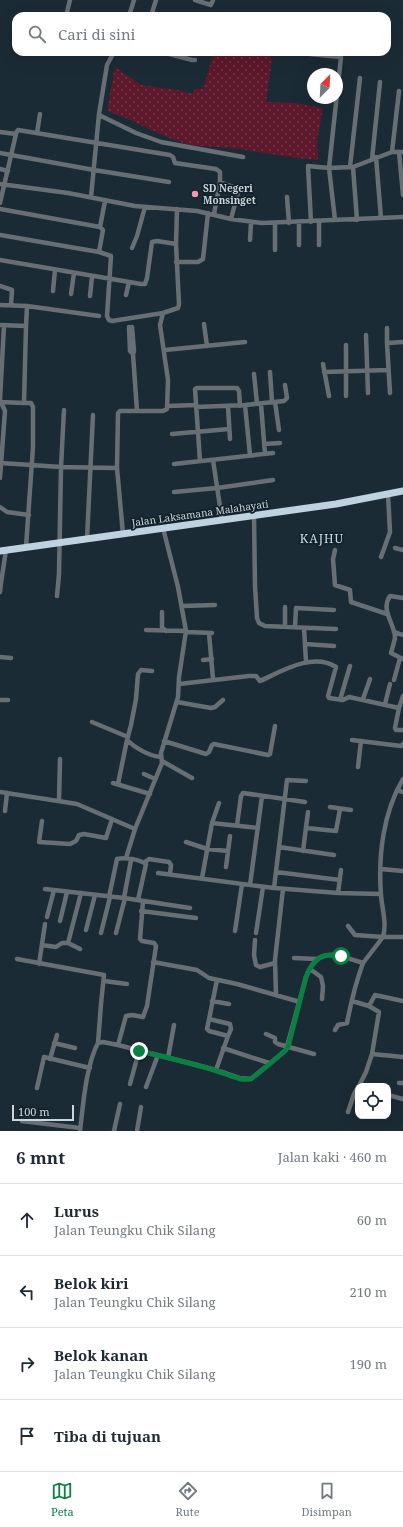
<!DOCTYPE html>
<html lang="id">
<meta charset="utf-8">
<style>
:root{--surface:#fff;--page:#f2f2f3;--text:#1f2937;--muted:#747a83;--line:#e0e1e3;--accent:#0b8043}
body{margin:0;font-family:"Noto Serif",serif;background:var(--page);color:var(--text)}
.controls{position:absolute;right:12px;bottom:12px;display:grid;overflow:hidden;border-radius:8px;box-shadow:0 4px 16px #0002}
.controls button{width:36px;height:36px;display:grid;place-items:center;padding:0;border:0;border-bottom:1px solid var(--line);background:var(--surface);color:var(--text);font:20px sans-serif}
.compass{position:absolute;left:307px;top:68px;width:36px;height:36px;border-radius:50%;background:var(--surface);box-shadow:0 4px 16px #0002;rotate:24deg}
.scale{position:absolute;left:12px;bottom:10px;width:62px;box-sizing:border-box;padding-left:4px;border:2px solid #cbd5db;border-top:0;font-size:11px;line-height:14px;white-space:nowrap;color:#cbd5db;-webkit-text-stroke:3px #12222b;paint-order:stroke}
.stop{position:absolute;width:12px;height:12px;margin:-9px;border:3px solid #0b8043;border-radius:50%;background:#fff}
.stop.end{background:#0b8043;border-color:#fff;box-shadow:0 1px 4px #0008}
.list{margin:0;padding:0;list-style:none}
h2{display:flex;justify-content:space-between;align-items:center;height:52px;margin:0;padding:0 16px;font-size:17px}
h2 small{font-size:13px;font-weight:400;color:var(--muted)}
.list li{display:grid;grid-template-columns:26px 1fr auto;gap:12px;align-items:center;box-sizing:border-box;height:72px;padding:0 16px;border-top:1px solid var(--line)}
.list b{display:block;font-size:15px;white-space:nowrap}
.list p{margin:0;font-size:13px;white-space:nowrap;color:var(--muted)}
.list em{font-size:13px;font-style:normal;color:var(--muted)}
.icon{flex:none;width:22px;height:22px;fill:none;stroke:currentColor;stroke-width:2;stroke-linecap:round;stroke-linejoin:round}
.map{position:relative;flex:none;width:403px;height:1131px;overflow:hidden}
.search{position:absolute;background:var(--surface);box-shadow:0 4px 16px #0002;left:12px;right:12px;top:12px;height:44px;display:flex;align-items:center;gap:10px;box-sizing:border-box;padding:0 14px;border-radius:12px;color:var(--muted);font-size:15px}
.sheet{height:340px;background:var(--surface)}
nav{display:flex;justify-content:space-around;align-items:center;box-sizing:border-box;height:56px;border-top:1px solid var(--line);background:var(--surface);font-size:11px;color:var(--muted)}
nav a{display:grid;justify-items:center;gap:2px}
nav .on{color:var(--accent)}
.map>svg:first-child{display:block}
</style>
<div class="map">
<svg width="403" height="1131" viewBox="0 0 403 1131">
<defs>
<pattern id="grass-dots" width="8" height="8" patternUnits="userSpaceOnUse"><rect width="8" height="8" fill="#5d182b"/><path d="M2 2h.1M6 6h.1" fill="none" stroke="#733949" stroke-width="1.8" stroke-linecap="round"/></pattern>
</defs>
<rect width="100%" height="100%" fill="#1b2b35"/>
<path fill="url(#grass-dots)" d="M214 52H264L270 55 272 60 266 102 295 103 323 108 317 141 318 160C288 158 259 151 230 148 216 146 200 147 187 144 159 136 135 120 107 111L115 67 141 85 184 91 192 94 195 89H203Z"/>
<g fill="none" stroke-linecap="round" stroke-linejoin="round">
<path stroke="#676f75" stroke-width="4.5" d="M195 0 211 5 213 0
M66 16 70 0
M129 16 134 0
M151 16 156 0
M162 52 192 60H195
M310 54 341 57 329 168 335 220
M99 115 136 133 161 142 243 157
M0 132 16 134
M37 133 40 114
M392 152 399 91
M399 152 403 195
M0 153 94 170 169 182
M376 157 381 218
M372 159 380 82
M350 167 360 78
M353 167 357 220
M0 169 8 171
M220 182 239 189 231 219
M0 184 68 193 135 206 197 211 231 219 262 223 403 217
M91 197 99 114 107 65 114 52
M287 197 289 223
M105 201 100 227 103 230 99 252 111 256 107 316 109 320 112 321 163 313 178 308 179 304 176 244 177 209
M0 203 16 134 17 131 18 130 170 155 173 157 175 163 216 169 220 172V182L214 214
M0 209 100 227
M319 221V245
M299 222V245
M311 222 308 166 329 168 353 167 392 152H403
M0 235 99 252
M250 240 251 222
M132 248 137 236 145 207
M275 250V223
M0 260 141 284H145L147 278 152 242 157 241 176 244
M176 262H198L203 259 208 213
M0 286 12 290 11 305
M53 291 55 270
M71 294 74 273
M126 295 129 282
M90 296 92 277
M0 305 27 306 99 316
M204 324 207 346
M0 325 26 326 24 403 0 402
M26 326 27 306
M129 327 130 351 133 354 137 411
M132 327 134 351 133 354
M387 328V343
M366 335 368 393
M165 350 245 342
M323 364 329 396
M270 372 272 402
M324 372 388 370
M254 374 257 404
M390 393 387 343 403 342
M346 396V345
M275 402 279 430
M24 403H31L33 407V447L26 547
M261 404 265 454
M245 405 250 455
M168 406 195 405
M228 406 230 439
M196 407 245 405 284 401 287 398 285 385
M172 434 229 429
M264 444 280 443
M213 460 222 520
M200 461 195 389 197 388H237L239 391 240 406
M1 463 61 467 117 468
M174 464 273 453
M0 478 5 411 0 400 4 325
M174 492 217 488 273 480
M0 507 7 512 29 515
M254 516 255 586 257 618 259 623 265 626 336 629
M123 534 117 468 118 413 120 411H163L167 409 168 380 160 325 163 313
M87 539 93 415
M395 548 403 550
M335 550 333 559 335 585 350 590 351 602 387 614
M381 557 390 532 388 494
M0 583H1L6 550
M0 592 1 583
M57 596 59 574 61 467 64 410
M403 598 390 596C380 610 395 624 395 638 394 643 392 649 391 653L403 659
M182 606 215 605
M162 612V627L166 631
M285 627V607
M295 627 296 608 334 610
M304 628 306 662
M146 630 186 631
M186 632 212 633
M394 632 403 635
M209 633 213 679
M305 644 334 646
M0 657 11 658
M203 660 212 659
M394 680 400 658
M179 684 249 676H256L260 681C282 671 313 652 336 667L328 696 329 698 343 700 349 697 399 708 395 728 396 730H403
M363 699 370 679
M0 700H8
M340 700 350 666
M177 702 211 708 215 707 223 700
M385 704 390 684
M399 708 403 696
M92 722 128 737
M127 740C135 748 149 756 161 757
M352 740 401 746 403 744
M164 741 206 754 209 752 212 745 214 744 268 755 270 754 275 726
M162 761 192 778
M358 767 361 741
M144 774 155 779
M113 783 150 794
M118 784 127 740 131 725 136 699 138 674 141 670 152 671
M397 790 403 792
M0 792 77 804 135 829
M59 801 60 759
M330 807 351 810
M5 811 7 793
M42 821 39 842 70 844 76 841 79 835 84 834 106 838 112 819
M212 823 258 828
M237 825 241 796 243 793 305 802
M306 828 336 831 340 809
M186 842 207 849 228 851
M279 847 334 855
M303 851 308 812
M126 858 135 829 162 763 161 753 178 697 179 677 186 631 178 587 163 528
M145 862 149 859 169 862 171 865 170 874
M226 867 230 836
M381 869 403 871
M276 872 340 880
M158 873 274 888 338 893 381 894
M202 878 212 823 219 803
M250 885 262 796
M274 888 287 780 306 781
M45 889 124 898 190 908
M338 893 341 870
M109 897 117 859C125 857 139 859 146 864L138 900
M124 898 131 860
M141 911 196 918
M47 917 54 890
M60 921 67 892
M348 926 355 935 383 937C387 923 382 909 381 895 378 856 383 813 403 779
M86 930 95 895
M235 931 242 884
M101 933 110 897
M116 933 125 898
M256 933 263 887
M255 940 254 955 256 965 260 967 275 963
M68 943 81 893
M42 945 56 947 62 943H68L80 949
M294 958 317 959
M17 959 104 975 101 1004 98 1043
M153 962 197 970 209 978 237 984 300 1002
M39 964 45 924
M310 969 321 977 323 986 322 999
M217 980 207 1029 209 1031 228 1036
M104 981 127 984
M276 995 275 960 283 889
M212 1001 229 1004
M352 1001 369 1006 379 1012 372 1054 366 1072 359 1086
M369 1006 375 995 403 1001
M209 1019 230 1024 231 1029 228 1036 216 1070
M335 1030 338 1025 347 1023C351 1002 356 982 363 963
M266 1034 275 1038V1042L278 1044 314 1054
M54 1043 75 1048
M118 1045 126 1016 132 1015 143 1017 147 1006 156 946 154 943 142 941 140 939 143 901
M223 1048 269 1063
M372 1054 403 1057
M168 1058 174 1025
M50 1059 57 1035
M399 1083H403
M130 1084 139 1051
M146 1087 158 1055
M37 1088 44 1057 90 1068
M388 1095 403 1099
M348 1112 354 1094 358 1087
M22 1121 80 1128
M80 1131C83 1106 86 1065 98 1043L103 1042 118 1045 216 1070 239 1078 251 1079 286 1050 306 977C318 945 337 955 363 963L383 937H403
M114 1131 120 1104
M137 1131 141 1107"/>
<path stroke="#bed2df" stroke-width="7" d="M0 551 336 504 403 491"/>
</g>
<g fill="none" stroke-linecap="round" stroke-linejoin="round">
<path stroke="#0b8043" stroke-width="5" d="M139 1051C165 1057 192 1063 217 1071 227 1074 240 1081 250 1079 253 1078 286 1051 288 1047L306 977C313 959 322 952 341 956"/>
</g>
<circle fill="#f39aaa" stroke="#12222b" stroke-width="1.5" cx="195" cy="194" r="4"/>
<g text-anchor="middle" stroke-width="3.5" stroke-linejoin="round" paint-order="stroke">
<g font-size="10" font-weight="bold" fill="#cbd5db" stroke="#12222b" text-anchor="start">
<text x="203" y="192">SD Negeri<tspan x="203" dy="12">Monsinget</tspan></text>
</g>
<g font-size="10" fill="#cbd5db" stroke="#12222b">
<text transform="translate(200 513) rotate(-8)" y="4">Jalan Laksamana Malahayati</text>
</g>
<g font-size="12" letter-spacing="1" fill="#c7dbe8" stroke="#12222b">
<text x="322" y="543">KAJHU</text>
</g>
</g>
</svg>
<div class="controls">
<button><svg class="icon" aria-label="locate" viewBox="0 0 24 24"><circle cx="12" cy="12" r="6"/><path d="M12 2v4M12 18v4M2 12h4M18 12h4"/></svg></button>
</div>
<svg class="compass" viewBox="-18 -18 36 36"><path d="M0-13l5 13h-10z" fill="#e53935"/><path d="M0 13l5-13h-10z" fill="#747a83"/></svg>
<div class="scale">100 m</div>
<div class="stop" style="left:341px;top:956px"></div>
<div class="stop end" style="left:139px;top:1051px"></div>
<div class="search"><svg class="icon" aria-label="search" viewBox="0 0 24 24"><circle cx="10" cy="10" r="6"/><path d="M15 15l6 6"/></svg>Cari di sini</div>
</div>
<section class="sheet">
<h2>6 mnt<small>Jalan kaki · 460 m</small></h2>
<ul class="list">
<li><svg class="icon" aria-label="ahead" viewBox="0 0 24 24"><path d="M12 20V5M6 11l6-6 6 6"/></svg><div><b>Lurus</b><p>Jalan Teungku Chik Silang</p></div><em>60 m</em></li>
<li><svg class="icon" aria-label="left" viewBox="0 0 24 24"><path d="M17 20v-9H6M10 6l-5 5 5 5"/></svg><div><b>Belok kiri</b><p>Jalan Teungku Chik Silang</p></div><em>210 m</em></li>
<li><svg class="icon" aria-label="right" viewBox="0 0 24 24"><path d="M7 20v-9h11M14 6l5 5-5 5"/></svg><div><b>Belok kanan</b><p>Jalan Teungku Chik Silang</p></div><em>190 m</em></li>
<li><svg class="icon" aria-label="arrive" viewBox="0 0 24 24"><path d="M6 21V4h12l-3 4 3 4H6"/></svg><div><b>Tiba di tujuan</b></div></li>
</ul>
</section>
<nav>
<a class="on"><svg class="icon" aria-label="map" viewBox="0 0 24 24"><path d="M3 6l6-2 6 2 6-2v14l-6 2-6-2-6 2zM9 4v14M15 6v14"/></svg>Peta</a>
<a><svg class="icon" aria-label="directions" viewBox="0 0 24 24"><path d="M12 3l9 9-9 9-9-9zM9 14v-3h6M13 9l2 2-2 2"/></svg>Rute</a>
<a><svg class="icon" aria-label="saved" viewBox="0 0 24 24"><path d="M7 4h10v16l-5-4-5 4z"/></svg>Disimpan</a>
</nav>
